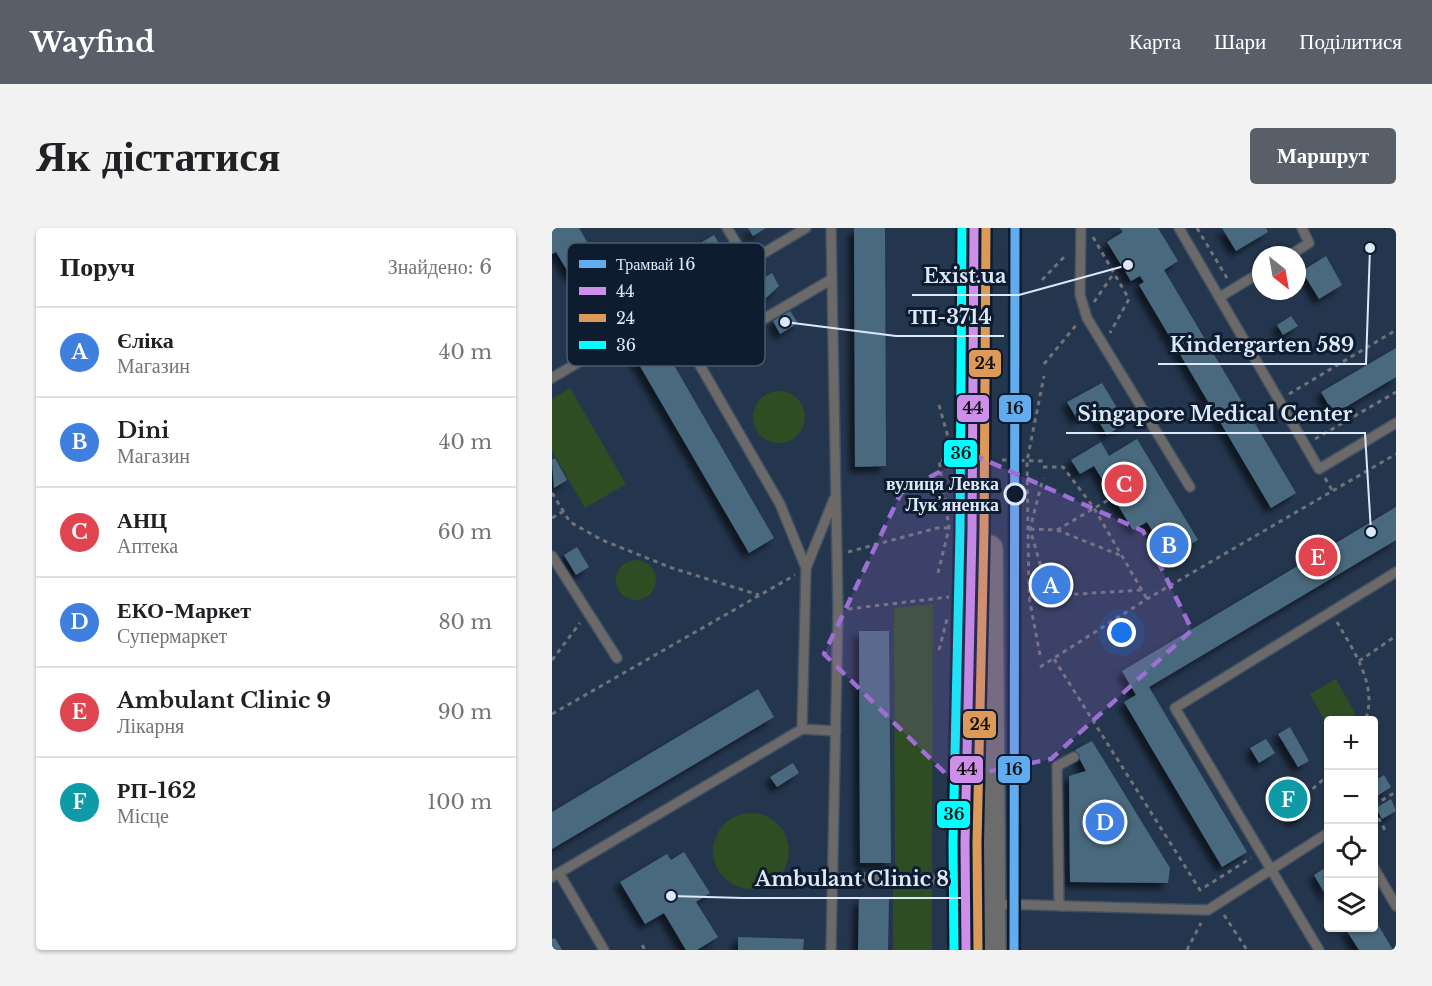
<!DOCTYPE html>
<html lang="uk">
<meta charset="utf-8">
<style>
:root{--surface:#fff;--page:#f2f2f2;--text:#202124;--muted:#757577;--line:#e0e0e0;--accent:#585f69}
body{margin:0;font-family:"Libre Baskerville",serif;background:var(--page);color:var(--text)}
.controls{position:absolute;right:18px;bottom:18px;display:grid;overflow:hidden;border-radius:6px;box-shadow:0 2px 4px #0004}
.controls button{width:54px;height:54px;display:grid;place-items:center;padding:0;border:0;border-bottom:2px solid var(--line);background:var(--surface);color:var(--text);font:30px sans-serif}
.compass{position:absolute;left:700px;top:18px;width:54px;height:54px;border-radius:50%;background:var(--surface);box-shadow:0 2px 4px #0004;rotate:149deg}
.you{position:absolute;left:570px;top:405px;width:21px;height:21px;margin:-15px;border:4px solid #fff;border-radius:50%;background:#1a73e8;box-shadow:0 0 0 9px #1a73e833}
.badge{display:grid;place-items:center;width:39px;height:39px;border-radius:50%;background:var(--accent);color:#fff;font-size:20px;font-weight:700}
.pin{position:absolute;translate:-50% -50%;border:3px solid #fff;box-shadow:0 2px 6px #0006}
.list{margin:0;padding:0;list-style:none}
h2{display:flex;justify-content:space-between;align-items:center;height:78px;margin:0;padding:0 24px;font-size:26px}
h2 small{font-size:20px;font-weight:400;color:var(--muted)}
.list li{display:grid;grid-template-columns:39px 1fr auto;gap:18px;align-items:center;box-sizing:border-box;height:90px;padding:0 24px;border-top:2px solid var(--line)}
.list b{display:block;font-size:22px;white-space:nowrap}
.list p{margin:0;font-size:20px;white-space:nowrap;color:var(--muted)}
.list em{font-size:20px;font-style:normal;color:var(--muted)}
.icon{flex:none;width:33px;height:33px;fill:none;stroke:currentColor;stroke-width:2;stroke-linecap:round;stroke-linejoin:round}
.map{position:relative;flex:none;width:844px;height:722px;overflow:hidden;border-radius:6px}
header{display:flex;align-items:center;gap:36px;box-sizing:border-box;height:84px;padding:0 30px;background:var(--accent);color:#fff}
header strong{font-size:28px}
nav{display:flex;gap:33px;margin-inline-start:auto;font-size:21px}
.intro{display:flex;align-items:center;justify-content:space-between;box-sizing:border-box;height:144px;padding:0 36px}
h1{margin:0;font-size:42px}
.button{padding:15px 27px;border-radius:6px;background:var(--accent);color:#fff;font-size:21px;font-weight:700}
main{display:flex;gap:36px;padding:0 36px}
aside{flex:1;background:var(--surface);border-radius:6px;box-shadow:0 2px 4px #0004}
.map>svg:first-child{display:block}
</style>
<header>
<strong>Wayfind</strong>
<nav><a>Карта</a><a>Шари</a><a>Поділитися</a></nav>
</header>
<div class="intro"><h1>Як дістатися</h1><a class="button">Маршрут</a></div>
<main>
<aside>
<h2>Поруч<small>Знайдено: 6</small></h2>
<ul class="list">
<li><span class="badge" style="background:#3f7fe0">A</span><div><b>Єліка</b><p>Магазин</p></div><em>40 m</em></li>
<li><span class="badge" style="background:#3f7fe0">B</span><div><b>Dini</b><p>Магазин</p></div><em>40 m</em></li>
<li><span class="badge" style="background:#e0444e">C</span><div><b>АНЦ</b><p>Аптека</p></div><em>60 m</em></li>
<li><span class="badge" style="background:#3f7fe0">D</span><div><b>ЕКО-Маркет</b><p>Супермаркет</p></div><em>80 m</em></li>
<li><span class="badge" style="background:#e0444e">E</span><div><b>Ambulant Clinic 9</b><p>Лікарня</p></div><em>90 m</em></li>
<li><span class="badge" style="background:#0f9aa8">F</span><div><b>РП-162</b><p>Місце</p></div><em>100 m</em></li>
</ul>
</aside>
<div class="map">
<svg width="844" height="722" viewBox="0 0 844 722">
<defs>
<filter id="shadow"><feDropShadow dx="-5.5" dy="5.5" stdDeviation="3" flood-color="#0009"/></filter>
</defs>
<rect width="100%" height="100%" fill="#24364e"/>
<path fill="#2e4d22" d="M18 160 74 256 33 280 0 223V171Z
M201 189a26 26 0 1 1 52 0a26 26 0 1 1-52 0Z
M64 352a20 20 0 1 1 40 0a20 20 0 1 1-40 0Z
M381 376 380 644H343L342 380Z
M784 451 804 487 795 492 776 493V499L758 466Z
M161 623a38 38 0 1 1 76 0a38 38 0 1 1-76 0Z
M341 660 380 661V722H341Z"/>
<path fill="#4a697e" filter="url(#shadow)" d="M0 0H27L46 33 19 49 4 24 0 26Z
M196 0H214L201 8Z
M302 0H333L334 238 303 239Z
M568 0H606L626 33 612 42 744 265 719 280 587 57 592 54 588 48 579 53 555 14 571 4Z
M670 0H714L716 4 684 23Z
M162 7 174 27 162 35 150 14Z
M774 28 790 57 767 71 750 43Z
M220 45 227 58 214 70 205 54Z
M238 83 246 95 228 106 221 93Z
M739 88 746 98 731 107 725 97Z
M108 113 222 310 197 325 82 128Z
M844 120V149L782 186 769 164Z
M550 155 574 195 555 207 540 182 525 191 515 174Z
M585 211 646 312 616 329 595 294 581 302 542 238 528 246 519 232 549 214 557 228Z
M3 230 15 252 2 260 0 232Z
M844 279V312L597 459 695 624 670 639 572 474 584 467 570 443Z
M25 319 37 339 24 347 12 327Z
M307 403H337L339 635H308Z
M206 461 222 489 0 621V584Z
M738 499 757 533 746 539 726 506Z
M714 511 723 525 707 535 698 520Z
M540 513 618 640 616 655 518 654 517 548 534 543 523 522Z
M241 535 247 545 225 559 218 549Z
M832 547 839 559 822 570V553Z
M732 550 753 586 742 593 720 556Z
M839 571 844 583 830 591 824 580Z
M132 624 158 665 144 674 166 709 145 722H134L112 685 93 696 68 654 115 626 119 632Z
M776 638V671L762 647Z
M307 671H337L336 722H306Z
M822 690 841 722H807L793 700H822Z
M186 709 252 711 251 722H186Z
M3 710 10 722H0V711Z"/>
<g fill="none" stroke-linecap="round" stroke-linejoin="round">
<g stroke="#415063" stroke-width="12">
<path id="service" d="M175 0 196 35
M279 0 286 383 279 722
M529 0 528 67 535 90 638 259
M627 0 767 241 844 195
M738 27 757 15 750 0
M668 69 709 44
M116 82 228 276 254 340
M169 116 280 51
M0 150 254 0
M0 328 65 430
M250 501 254 340 282 271
M822 640 844 678
M7 645 52 722
M0 649 250 501 284 503
M263 649 411 652
M442 676 656 682 776 605
M507 678 505 538 522 529
M767 722 623 480 844 344"/>
</g>
<g stroke="#415063" stroke-width="30">
<path id="secondary" d="M437 321 440 722
M414 722 413 615 420 303 422 0"/>
</g>
<path stroke="#707276" stroke-width="3" stroke-dasharray="4.5 4.5" stroke-linecap="butt" d="M645 0 675 50
M541 9 577 71 558 105
M490 52 515 26
M542 74 562 45
M492 136 525 96
M737 166 844 102
M387 177 398 216
M763 211 844 164
M450 232 491 233
M491 239H511L542 280 595 371
M773 250 780 262
M0 265 18 294 50 312 120 340 207 367
M0 290 12 283
M478 301 505 302 558 271
M505 302 570 328
M296 324 385 300H397
M386 345 397 300 387 232 399 233
M491 346 478 301 491 250
M477 369 590 362
M296 381 397 369
M785 394C801 422 827 459 813 493
M387 422 395 391
M488 427 477 369 475 233 492 148
M502 431 648 662 699 630
M0 432 28 395
M807 433 844 408
M488 439 595 371 844 226
M0 486 243 347
M754 567 776 547
M822 577 842 565 844 568
M822 582 833 602
M672 687 695 722
M90 717 93 722
M635 722 649 695"/>
<use href="#service" stroke="#6c6a68" stroke-width="9"/>
<use href="#secondary" stroke="#6c6c6d" stroke-width="27"/>
<g stroke="#0d1c2f" stroke-width="14">
<path id="bus-1" d="M414 722 413 615 420 303 422 0"/>
</g>
<g stroke="#0d1c2f" stroke-width="14">
<path id="bus-2" d="M426 722 425 615 432 303 434 0"/>
</g>
<g stroke="#0d1c2f" stroke-width="14">
<path id="bus-3" d="M402 722 401 615 408 303 410 0"/>
</g>
<use href="#bus-1" stroke="#ce8fe9" stroke-width="9"/>
<use href="#bus-2" stroke="#dd9957" stroke-width="9"/>
<use href="#bus-3" stroke="#0ff" stroke-width="9"/>
<g stroke="#0d1c2f" stroke-width="14">
<path id="tram-1" d="M462 722 463 0"/>
</g>
<use href="#tram-1" stroke="#60acee" stroke-width="9"/>
</g>
<path fill="#9d6ed4" fill-opacity="0.2" stroke="#9d6ed4" stroke-width="4.5" stroke-dasharray="12 8" stroke-linejoin="round" d="M420 226 591 303 640 402 499 531 399 551 272 426 349 265Z"/>
<circle fill="#0d1c2f" stroke="#dde9fa" stroke-width="3" cx="463" cy="266" r="10"/>
<g text-anchor="middle" stroke-width="6" stroke-linejoin="round" paint-order="stroke">
<g font-size="18" font-weight="bold" fill="#dde9fa" stroke="#0d1c2f" text-anchor="end">
<text x="447" y="262">вулиця Левка<tspan x="447" dy="21">Лукʼяненка</tspan></text>
</g>
</g>
<rect x="15" y="15" width="198" height="123" rx="9" fill="#0d1c2f" stroke="#4b5a6c" stroke-width="1.5"/>
<rect x="27" y="32" width="27" height="8" fill="#60acee"/>
<rect x="27" y="59" width="27" height="8" fill="#ce8fe9"/>
<rect x="27" y="86" width="27" height="8" fill="#dd9957"/>
<rect x="27" y="113" width="27" height="8" fill="#0ff"/>
<g font-size="16" fill="#dde9fa">
<text x="64" y="42">Трамвай 16</text>
<text x="64" y="69">44</text>
<text x="64" y="96">24</text>
<text x="64" y="123">36</text>
</g>
<path fill="none" stroke="#dde9fa" stroke-width="2" d="M576 37L467 67H360M233 94L344 108H452M818 20L814 136H606M819 304L813 205H514M119 668L191 670H409"/>
<g fill="#dde9fa" stroke="#0d1c2f" stroke-width="2">
<circle cx="576" cy="37" r="6"/>
<circle cx="233" cy="94" r="6"/>
<circle cx="818" cy="20" r="6"/>
<circle cx="819" cy="304" r="6"/>
<circle cx="119" cy="668" r="6"/>
</g>
<g font-size="20" text-anchor="middle" font-weight="bold" fill="#dde9fa" stroke="#0d1c2f" stroke-width="6" stroke-linejoin="round" paint-order="stroke">
<text x="413" y="55">Exist.ua</text>
<text x="398" y="96">ТП-3714</text>
<text x="710" y="124">Kindergarten 589</text>
<text x="663" y="193">Singapore Medical Center</text>
<text x="300" y="658">Ambulant Clinic 8</text>
</g>
<g stroke="#0d1c2f" stroke-width="2">
<rect x="416" y="121" width="34" height="29" rx="6" fill="#dd9957"/>
<rect x="446" y="166" width="34" height="29" rx="6" fill="#60acee"/>
<rect x="404" y="166" width="34" height="29" rx="6" fill="#ce8fe9"/>
<rect x="391" y="211" width="35" height="29" rx="6" fill="#0ff"/>
<rect x="410" y="482" width="35" height="29" rx="6" fill="#dd9957"/>
<rect x="445" y="527" width="34" height="29" rx="6" fill="#60acee"/>
<rect x="397" y="527" width="35" height="29" rx="6" fill="#ce8fe9"/>
<rect x="384" y="572" width="35" height="29" rx="6" fill="#0ff"/>
</g>
<g font-size="16" text-anchor="middle" font-weight="bold" fill="#111">
<text x="433" y="141">24</text>
<text x="463" y="186">16</text>
<text x="421" y="186">44</text>
<text x="409" y="231">36</text>
<text x="428" y="502">24</text>
<text x="462" y="547">16</text>
<text x="415" y="547">44</text>
<text x="402" y="592">36</text>
</g>
</svg>
<div class="controls">
<button>+</button>
<button>−</button>
<button><svg class="icon" aria-label="locate" viewBox="0 0 24 24"><circle cx="12" cy="12" r="6"/><path d="M12 2v4M12 18v4M2 12h4M18 12h4"/></svg></button>
<button><svg class="icon" aria-label="layers" viewBox="0 0 24 24"><path d="M12 4l9 5-9 5-9-5zM3 14l9 5 9-5"/></svg></button>
</div>
<svg class="compass" viewBox="-18 -18 36 36"><path d="M0-13l5 13h-10z" fill="#e53935"/><path d="M0 13l5-13h-10z" fill="#757577"/></svg>
<div class="you"></div>
<div class="pin badge" style="left:499px;top:357px;background:#3f7fe0">A</div>
<div class="pin badge" style="left:617px;top:317px;background:#3f7fe0">B</div>
<div class="pin badge" style="left:572px;top:256px;background:#e0444e">C</div>
<div class="pin badge" style="left:553px;top:594px;background:#3f7fe0">D</div>
<div class="pin badge" style="left:766px;top:329px;background:#e0444e">E</div>
<div class="pin badge" style="left:736px;top:571px;background:#0f9aa8">F</div>
</div>
</main>
